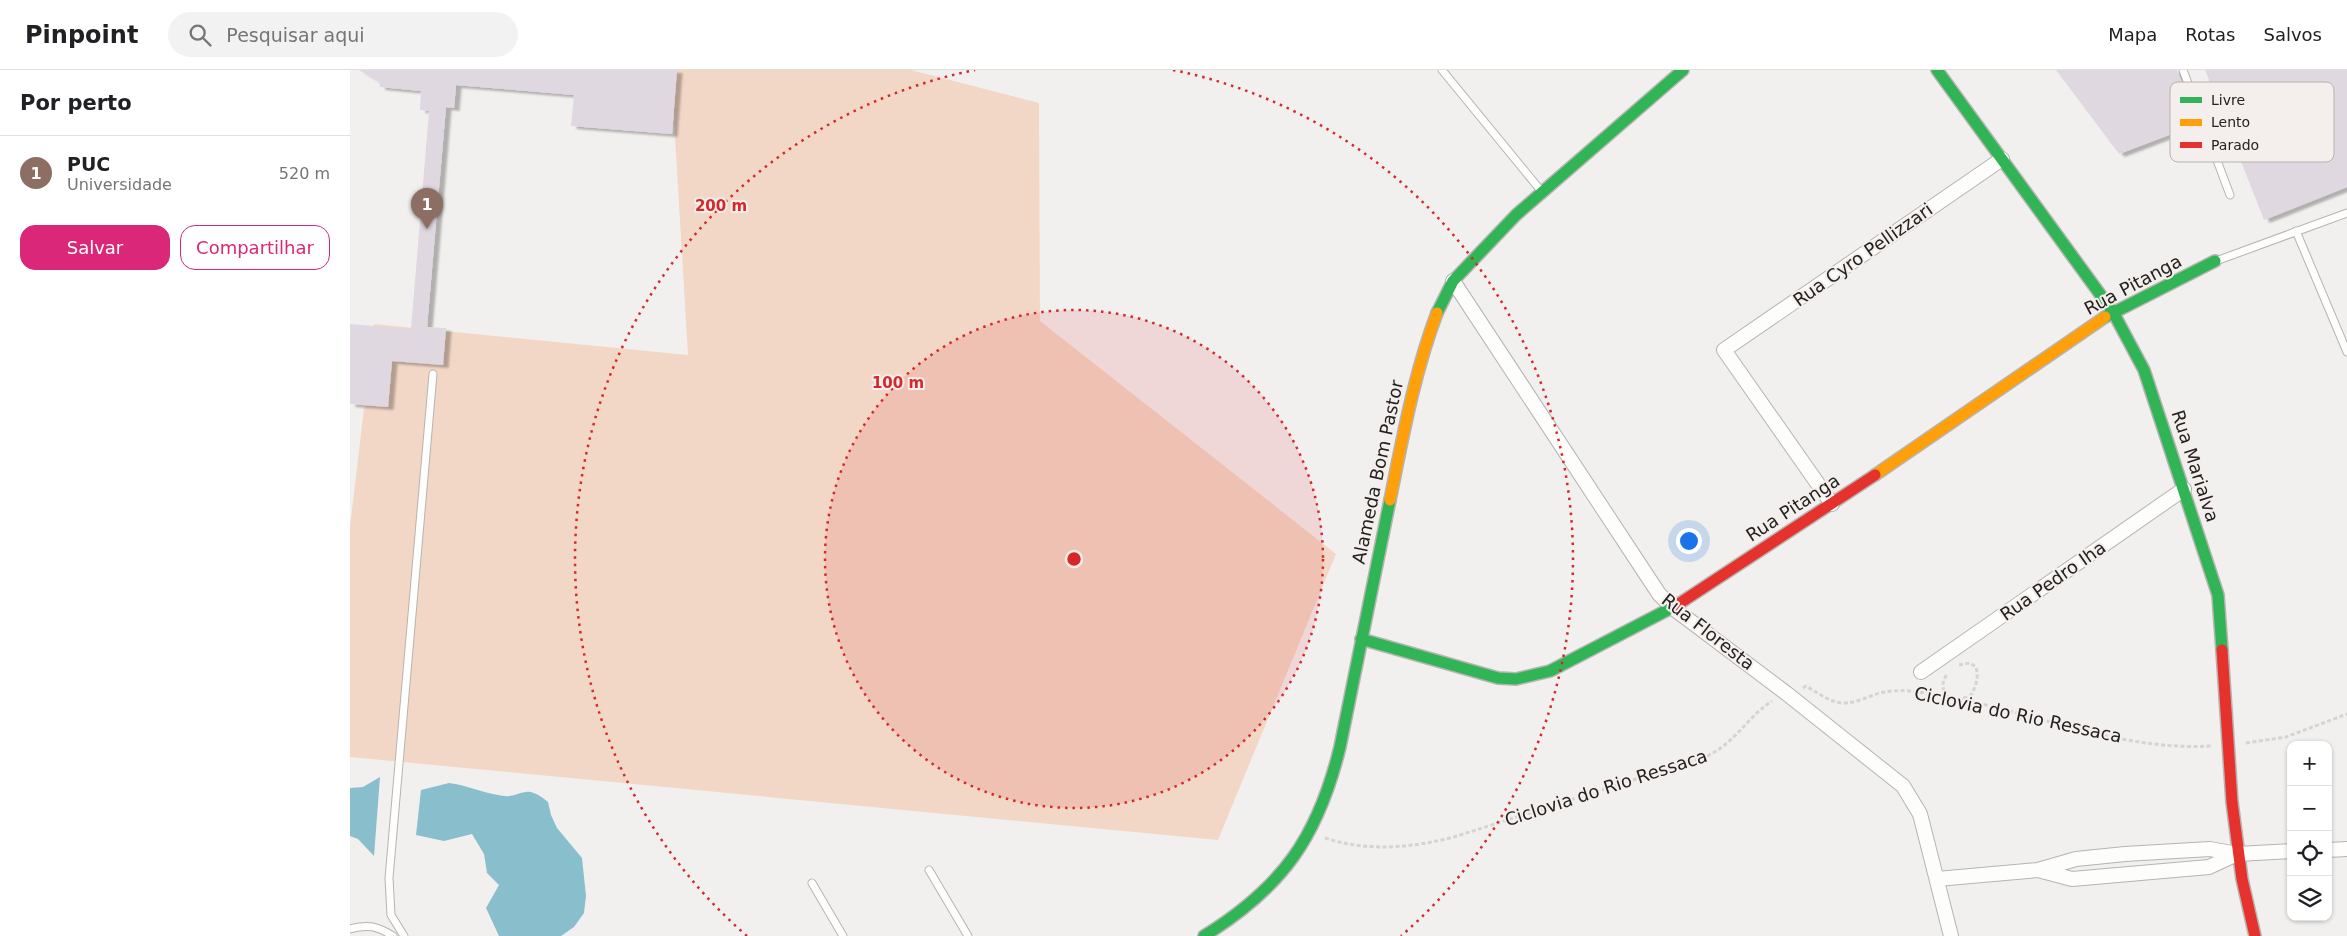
<!DOCTYPE html>
<html lang="pt">
<meta charset="utf-8">
<style>
:root{--surface:#fff;--page:#f2f2f2;--text:#202124;--muted:#757577;--line:#e0e0e0;--accent:#db2777}
body{margin:0;font-family:"DejaVu Sans",sans-serif;background:var(--page);color:var(--text)}
.controls{position:absolute;right:15px;bottom:15px;display:grid;overflow:hidden;border-radius:10px;box-shadow:0 1px 4px #0004}
.controls button{width:45px;height:45px;display:grid;place-items:center;padding:0;border:0;border-bottom:1px solid var(--line);background:var(--surface);color:var(--text);font:25px sans-serif}
.you{position:absolute;left:1338px;top:470px;width:18px;height:18px;margin:-12px;border:4px solid #fff;border-radius:50%;background:#1a73e8;box-shadow:0 0 0 8px #1a73e833}
.badge{display:grid;place-items:center;width:32px;height:32px;border-radius:50%;background:var(--accent);color:#fff;font-size:16px;font-weight:700}
.pin{position:absolute;translate:-50% -41px;filter:drop-shadow(0 1px 2px #0008)}
.pin::after{content:'';position:absolute;top:26px;width:18px;height:15px;background:inherit;clip-path:polygon(0 0,100% 0,50% 100%)}
.list{margin:0;padding:0;list-style:none}
h2{display:flex;justify-content:space-between;align-items:center;height:65px;margin:0;padding:0 20px;font-size:21px}
h2 small{font-size:16px;font-weight:400;color:var(--muted)}
.list li{display:grid;grid-template-columns:32px 1fr auto;gap:15px;align-items:center;box-sizing:border-box;height:75px;padding:0 20px;border-top:1px solid var(--line)}
.list b{display:block;font-size:19px;white-space:nowrap}
.list p{margin:0;font-size:16px;white-space:nowrap;color:var(--muted)}
.list em{font-size:16px;font-style:normal;color:var(--muted)}
.actions{display:flex;gap:10px;padding:15px 20px}
.actions a{flex:1;padding:11px 0;border:1px solid var(--accent);border-radius:15px;text-align:center;font-size:18px;color:var(--accent)}
.actions .main{background:var(--accent);color:#fff}
.icon{flex:none;width:28px;height:28px;fill:none;stroke:currentColor;stroke-width:2;stroke-linecap:round;stroke-linejoin:round}
.map{position:relative;flex:none;width:1997px;height:866px;overflow:hidden}
header{display:flex;align-items:center;gap:30px;box-sizing:border-box;height:70px;padding:0 25px;background:var(--surface);border-bottom:1px solid var(--line)}
header strong{font-size:24px}
nav{display:flex;gap:28px;margin-inline-start:auto;font-size:18px}
.search{width:350px;height:45px;background:var(--page);display:flex;align-items:center;gap:12px;box-sizing:border-box;padding:0 18px;border-radius:28px;color:var(--muted);font-size:19px}
main{display:flex}
aside{flex:1;background:var(--surface)}
.map>svg:first-child{display:block}
</style>
<header>
<strong>Pinpoint</strong>
<div class="search"><svg class="icon" aria-label="search" viewBox="0 0 24 24"><circle cx="10" cy="10" r="6"/><path d="M15 15l6 6"/></svg>Pesquisar aqui</div>
<nav><a>Mapa</a><a>Rotas</a><a>Salvos</a></nav>
</header>
<main>
<aside>
<h2>Por perto<small></small></h2>
<ul class="list">
<li><span class="badge" style="background:#8d6e63">1</span><div><b>PUC</b><p>Universidade</p></div><em>520 m</em></li>
</ul>
<div class="actions"><a class="main">Salvar</a><a>Compartilhar</a></div>
</aside>
<div class="map">
<svg width="1997" height="866" viewBox="0 0 1997 866">
<defs>
<filter id="shadow"><feDropShadow dx="5.5" dy="3" stdDeviation="1" flood-color="#0004"/></filter>
</defs>
<rect width="100%" height="100%" fill="#f2f0ee"/>
<path fill="#f3d7c6" d="M321 0H561L689 33 690 251 986 484 868 770 0 687V457L24 254 338 285Z"/>
<path fill="#89becc" d="M30 707 24 786 8 769 0 766V718L13 717Z
M99 713C116 715 131 722 148 725 172 731 172 710 198 732L201 745 207 758 232 788 236 826 234 843 224 857 211 866H149L136 838 149 815 137 803 134 784 122 764 94 771 66 765 71 720Z"/>
<path fill="#e0d8e1" filter="url(#shadow)" d="M9 0H327L322 64 221 56 224 25 106 15 104 38 96 37 77 257 96 258 93 295 42 291 38 337 0 334V254L61 259 79 41 70 40 71 21 30 17 29 12Z
M1706 0H1827L1848 54 1769 84Z
M1855 0H1997V117L1914 150Z"/>
<g fill="none" stroke-linecap="round" stroke-linejoin="round">
<g stroke="#b6b4b3" stroke-width="9">
<path id="lane" d="M1092 0 1192 122
M1833 0 1880 125
M1946 161 1997 282
M1866 191 1997 143
M579 800 618 866
M462 813 493 866
M0 859C18 854 27 856 43 866
M54 866 41 845 39 808 83 304"/>
</g>
<g stroke="#b6b4b3" stroke-width="16">
<path id="street" d="M1103 211 1309 524 1323 538 1436 623 1553 716 1570 744 1601 866
M1482 434 1374 280 1652 89
M1571 602 1834 419
M1978 780 1997 779
M1688 800 1722 809 1859 797 1887 784
M1587 809 1688 800 1726 789 1775 784 1860 779 1887 784 1941 781"/>
</g>
<g stroke="#b6b4b3" stroke-width="14">
<path id="fast" d="M1587 0 1763 242 1794 300 1868 525 1872 580
M1087 243 1103 211 1166 145 1333 0
M1755 247 1865 191
M1011 569 1148 608 1166 609 1200 601 1327 535
M854 866C933 817 968 767 990 677L1040 430"/>
</g>
<g stroke="#b6b4b3" stroke-width="14">
<path id="slow" d="M1525 405 1755 247
M1040 430C1053 366 1064 304 1087 243"/>
</g>
<g stroke="#b6b4b3" stroke-width="14">
<path id="jam" d="M1327 535 1525 405
M1872 580 1882 732 1892 809 1905 866"/>
</g>
<path stroke="#d4d4d4" stroke-width="3" stroke-dasharray="4 2.5" stroke-linecap="butt" d="M1609 595 1620 593 1626 597C1629 608 1626 616 1621 625L1612 629
M1453 618 1456 616C1466 622 1476 629 1486 632 1501 636 1516 627 1530 623 1543 620 1556 620 1568 622 1667 634 1762 682 1862 676
M1597 627C1592 618 1591 612 1598 603
M1896 673 1936 667 1997 644
M975 768C1018 782 1061 778 1104 767L1355 687C1386 673 1395 649 1422 631"/>
<use href="#lane" stroke="#fdfdfc" stroke-width="7"/>
<use href="#street" stroke="#fdfdfc" stroke-width="14"/>
<use href="#fast" stroke="#30b455" stroke-width="11"/>
<use href="#slow" stroke="#ff9f0a" stroke-width="11"/>
<use href="#jam" stroke="#e5322d" stroke-width="11"/>
</g>
<circle cx="724" cy="489" r="249" fill="#d62828" fill-opacity=".12"/>
<g fill="none" stroke="#d62828" stroke-width="2.5" stroke-dasharray="2.5 5">
<circle cx="724" cy="489" r="249"/>
<path d="M397 866A499 499 0 0 1 625 0M823 0A499 499 0 0 1 1051 866"/>
</g>
<g text-anchor="middle" stroke-width="4" stroke-linejoin="round" paint-order="stroke">
<g font-size="18" fill="#242221" stroke="#f4efec">
<text transform="translate(1513 185) rotate(-35)" y="6">Rua Cyro Pellizzari</text>
<text transform="translate(1783 215) rotate(-28)" y="6">Rua Pitanga</text>
<text transform="translate(1845 396) rotate(72)" y="6">Rua Marialva</text>
<text transform="translate(1028 402) rotate(-78)" y="6">Alameda Bom Pastor</text>
<text transform="translate(1443 438) rotate(-33)" y="6">Rua Pitanga</text>
<text transform="translate(1703 511) rotate(-35)" y="6">Rua Pedro Iha</text>
<text transform="translate(1358 562) rotate(38)" y="6">Rua Floresta</text>
<text transform="translate(1668 645) rotate(12)" y="6">Ciclovia do Rio Ressaca</text>
<text transform="translate(1256 718) rotate(-18)" y="6">Ciclovia do Rio Ressaca</text>
</g>
</g>
<rect x="1820" y="12" width="164" height="80" rx="8" fill="#f4efec" stroke="#b6b2af" stroke-width="1"/>
<rect x="1830" y="27" width="22" height="6" fill="#30b455"/>
<rect x="1830" y="49" width="22" height="7" fill="#ff9f0a"/>
<rect x="1830" y="72" width="22" height="6" fill="#e5322d"/>
<g font-size="14" fill="#242221">
<text x="1861" y="35">Livre</text>
<text x="1861" y="57">Lento</text>
<text x="1861" y="80">Parado</text>
</g>
<circle cx="724" cy="489" r="8" fill="#d62828" stroke="#f4efec" stroke-width="2.5"/>
<g font-size="15" text-anchor="middle" font-weight="bold" fill="#d62828" stroke="#f4efec" stroke-width="4" stroke-linejoin="round" paint-order="stroke">
<text x="371" y="141">200 m</text>
<text x="548" y="318">100 m</text>
</g>
</svg>
<div class="controls">
<button>+</button>
<button>−</button>
<button><svg class="icon" aria-label="locate" viewBox="0 0 24 24"><circle cx="12" cy="12" r="6"/><path d="M12 2v4M12 18v4M2 12h4M18 12h4"/></svg></button>
<button><svg class="icon" aria-label="layers" viewBox="0 0 24 24"><path d="M12 4l9 5-9 5-9-5zM3 14l9 5 9-5"/></svg></button>
</div>
<div class="you"></div>
<div class="pin badge" style="left:77px;top:159px;background:#8d6e63">1</div>
</div>
</main>
